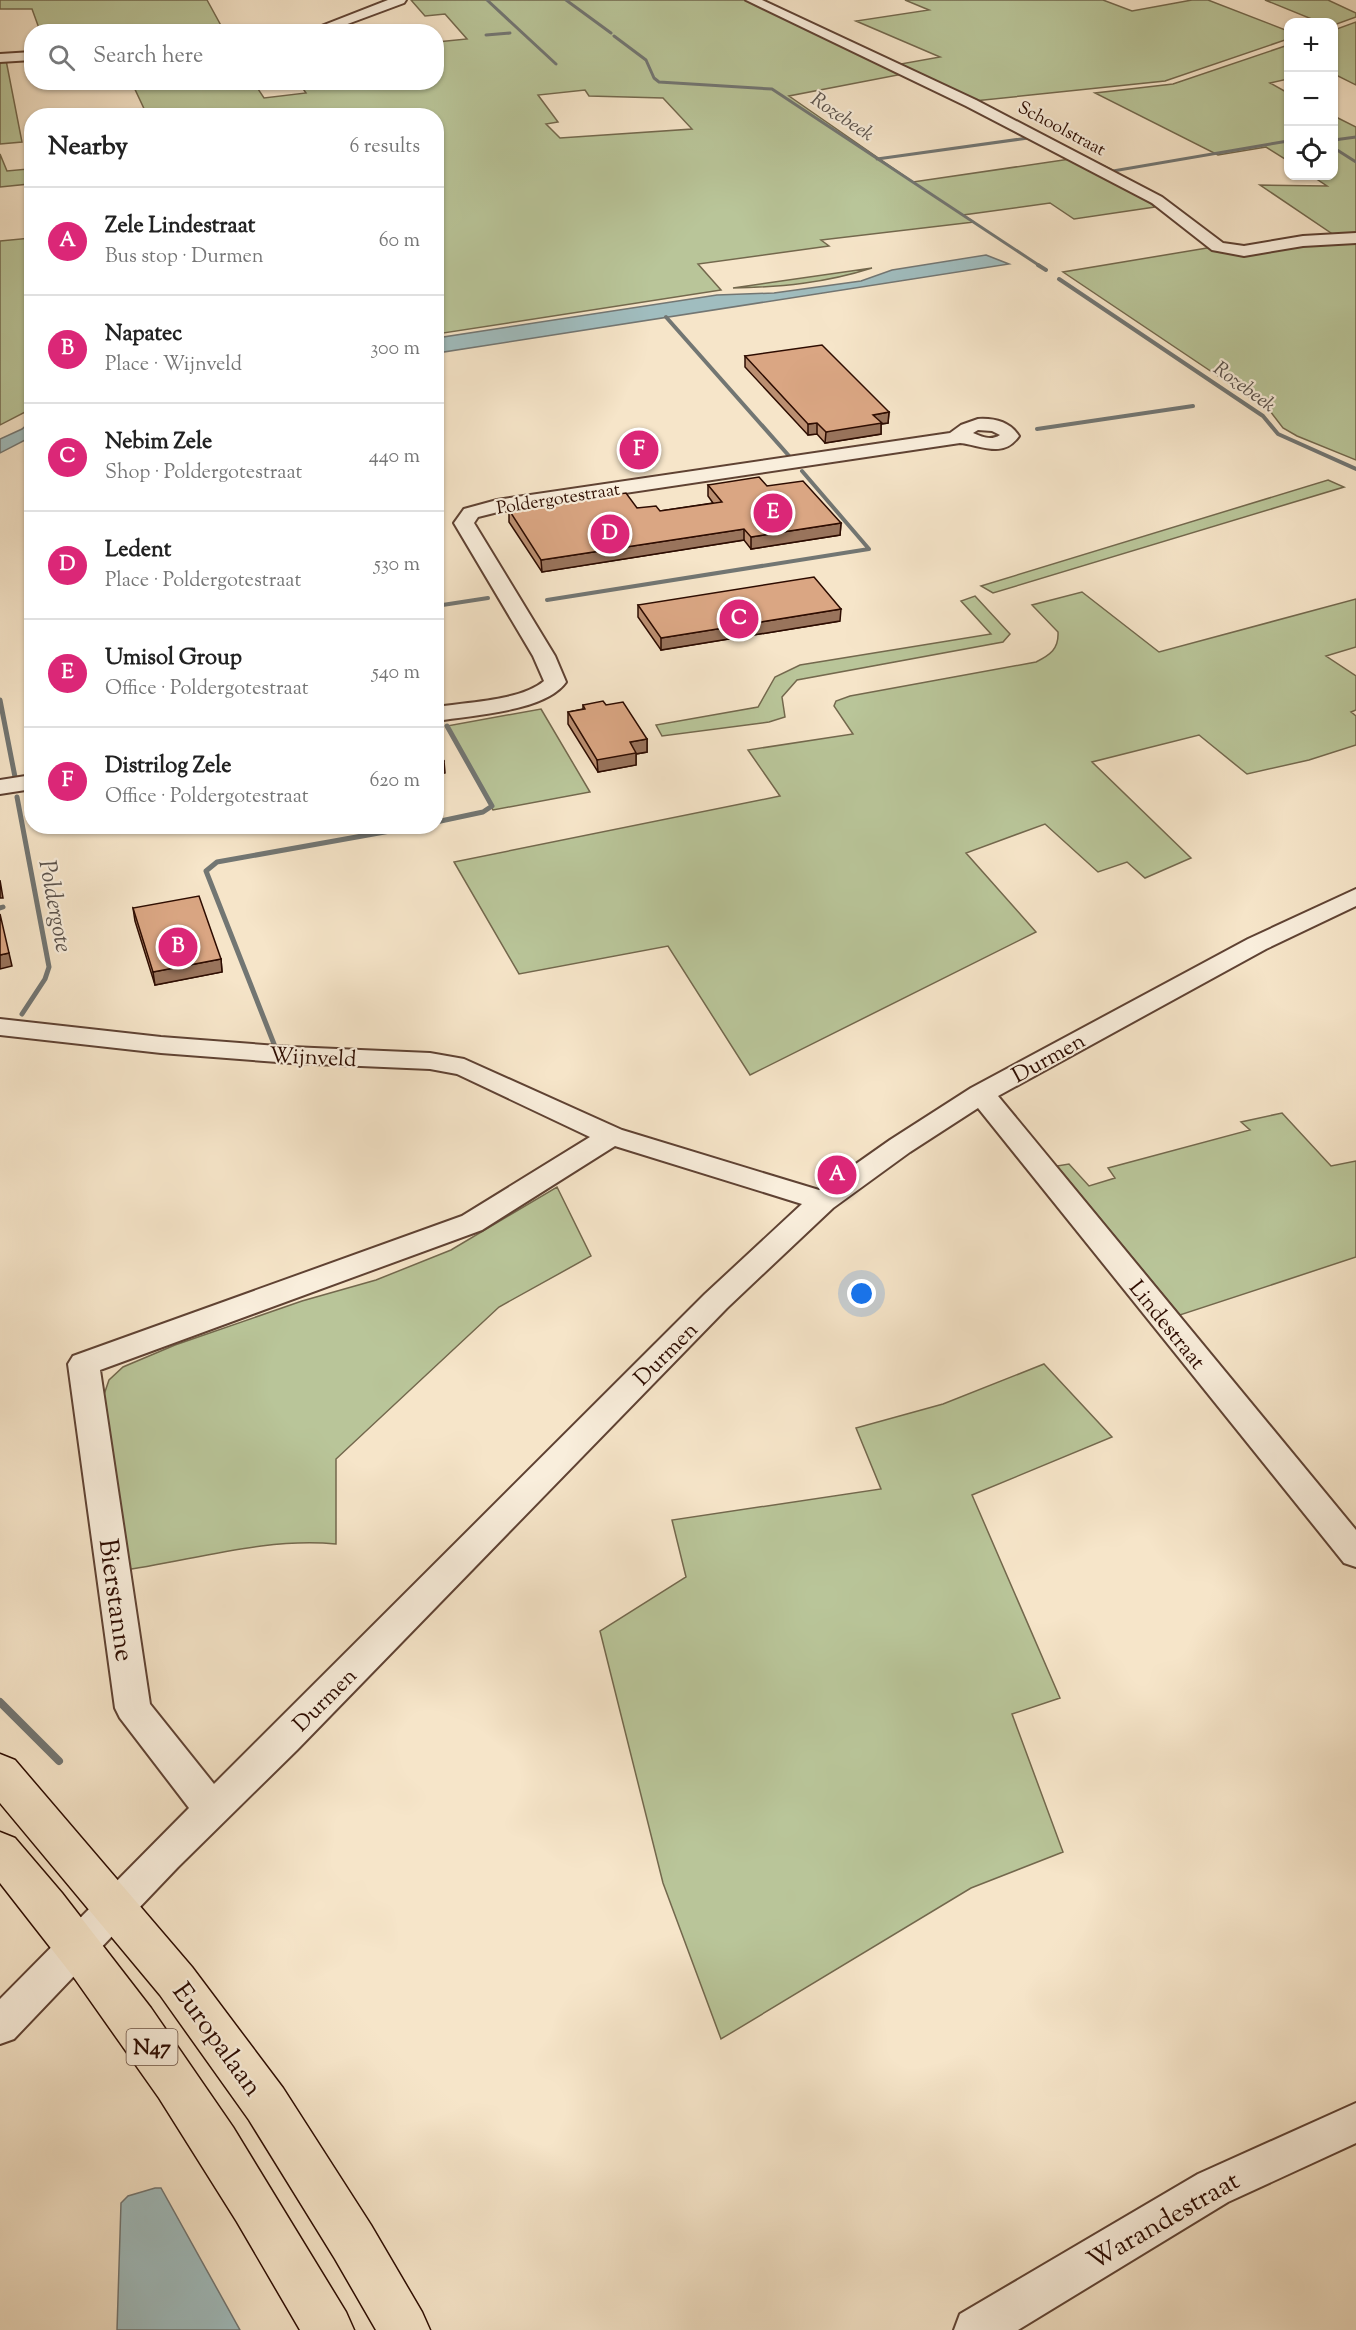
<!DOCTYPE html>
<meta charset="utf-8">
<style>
:root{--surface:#fff;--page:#f2f2f2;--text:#222;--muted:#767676;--line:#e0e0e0;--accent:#db2777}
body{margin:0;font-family:"Sorts Mill Goudy",serif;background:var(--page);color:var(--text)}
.controls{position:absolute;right:18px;top:18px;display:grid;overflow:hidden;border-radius:12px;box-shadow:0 2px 4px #0004}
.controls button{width:54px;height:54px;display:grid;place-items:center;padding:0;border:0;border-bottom:2px solid var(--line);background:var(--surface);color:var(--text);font:30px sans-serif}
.you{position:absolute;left:862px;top:1294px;width:21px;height:21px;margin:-15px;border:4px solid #fff;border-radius:50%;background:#1a73e8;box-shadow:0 0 0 9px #1a73e833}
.badge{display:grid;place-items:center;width:39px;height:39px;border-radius:50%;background:var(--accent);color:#fff;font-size:20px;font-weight:700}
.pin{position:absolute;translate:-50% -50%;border:3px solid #fff;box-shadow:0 2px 6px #0006}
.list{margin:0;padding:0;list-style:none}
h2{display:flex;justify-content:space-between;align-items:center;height:78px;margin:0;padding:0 24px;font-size:26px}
h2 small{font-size:20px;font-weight:400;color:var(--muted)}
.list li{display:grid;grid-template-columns:39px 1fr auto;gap:18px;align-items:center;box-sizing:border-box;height:108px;padding:0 24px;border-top:2px solid var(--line)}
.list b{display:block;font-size:22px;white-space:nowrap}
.list p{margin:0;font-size:20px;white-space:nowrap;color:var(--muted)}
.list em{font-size:20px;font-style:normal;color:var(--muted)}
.icon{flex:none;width:33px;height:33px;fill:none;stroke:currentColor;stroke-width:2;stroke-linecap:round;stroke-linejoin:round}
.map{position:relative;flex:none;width:1356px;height:2330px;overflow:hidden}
.search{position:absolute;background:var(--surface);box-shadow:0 2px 4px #0004;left:24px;top:24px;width:420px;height:66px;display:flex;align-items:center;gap:15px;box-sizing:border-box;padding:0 21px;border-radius:24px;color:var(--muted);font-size:22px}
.panel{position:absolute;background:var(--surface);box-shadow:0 2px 4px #0004;left:24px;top:108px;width:420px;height:726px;border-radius:24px}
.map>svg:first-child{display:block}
</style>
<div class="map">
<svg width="1356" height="2330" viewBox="0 0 1356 2330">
<rect width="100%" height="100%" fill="#f6e5c9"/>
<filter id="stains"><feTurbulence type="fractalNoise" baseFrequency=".00333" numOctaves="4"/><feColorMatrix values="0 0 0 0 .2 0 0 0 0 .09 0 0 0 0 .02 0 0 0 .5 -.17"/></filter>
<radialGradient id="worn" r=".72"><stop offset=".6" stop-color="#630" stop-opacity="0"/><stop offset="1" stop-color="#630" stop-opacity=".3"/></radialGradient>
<path fill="#b9c599" stroke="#73684d" stroke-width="1.5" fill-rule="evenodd" d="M0 0H207L224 31H40L32 9H0Z
M411 0H747L903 74 789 96 913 182 1070 159 1140 195 1155 207 1074 219 1050 203 963 215 974 222 821 240 829 246 698 264 721 290 437 334 436 116 147 115 132 83H254L264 98 306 93 299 83 436 82 437 42 467 39 445 14 425 16ZM585 90 589 96 663 98 692 129 560 138 546 124 558 122 538 95Z
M905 0H1103L1132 11 1192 0H1208L1288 31V39L1165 81 974 101 895 65 940 57 856 21 929 10Z
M1265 0H1328L1356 13V17L1334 25V22H1319Z
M1356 22V85L1334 74V30Z
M1288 45V79L1270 83 1288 93V161L1266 147 1218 155 1095 93 1173 84Z
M0 60H6L22 142 0 144Z
M1334 116 1356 127V236L1337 237 1260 185 1327 186 1312 176H1334Z
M0 154 7 171 28 169 29 184 0 187Z
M31 238V409L0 425V241Z
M1356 240V460L1297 436 1283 428 1270 411 1063 272 1213 247 1287 245Z
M872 268C825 283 782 287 733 288Z
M1328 480 1344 487 993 593 981 586Z
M1082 592 1159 652 1356 599V647L1326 656 1356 676V710L1351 712 1356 716V745L1309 760 1247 774 1199 735 1092 762 1191 858 1145 878 1127 862 1098 872 1045 824 966 853 1036 932 750 1075 668 946 519 974 454 862 780 796 748 750 853 734 834 706 836 701 850 696 1036 662C1050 655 1059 649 1058 632L1032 605Z
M975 596 1010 634 1003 642 797 680 782 697 785 717 769 722 662 736 656 725 758 707 775 677 800 665 991 634 961 601Z
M541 709 590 792 493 810 447 726Z
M1282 1113 1331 1166 1356 1161V1257L1180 1315 1057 1166 1069 1164 1089 1186 1115 1178 1108 1168 1250 1130 1241 1122Z
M557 1187 591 1256 499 1307 336 1459V1544C264 1537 191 1561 119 1571L98 1412 109 1380 123 1367 175 1345 302 1301 376 1280 451 1250Z
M1044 1364 1112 1437 972 1495 1060 1698 1012 1714 1063 1852 971 1888 721 2039 663 1883 600 1631 686 1577 672 1520 881 1489 856 1428 943 1404Z"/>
<path fill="#a0bdbf" stroke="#727673" stroke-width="1.5" d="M986 255 1009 264 437 353V338L717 295 774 293 861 281 892 270Z
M31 421V437L0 453V439L22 429Z
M155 2188H161L240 2330H117L121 2203 128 2196Z"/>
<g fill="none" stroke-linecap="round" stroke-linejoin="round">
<path stroke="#727673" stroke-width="3" d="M487 0 556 64
M566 0 611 33
M486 35 510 33
M614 36 646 60 654 78 659 82 772 89 1040 266
M1334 140 1356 137
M1334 148 1356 162
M1069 149 1113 171 1288 141
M877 159 1035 137"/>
<path stroke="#727673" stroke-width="4" d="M1038 265 1046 270
M1059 279 1263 416 1278 434 1356 469
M666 317 790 457
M1037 429 1193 406
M547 600 869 549 802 471
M436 606 488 598"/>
<path stroke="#727673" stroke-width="5" d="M436 606H439
M0 700 15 777
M17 797 49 967 45 979 22 1014
M436 822 483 812 492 806 447 726
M0 908 3 907
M274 1044 206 871 217 862 418 826"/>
<path stroke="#727673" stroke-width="8" d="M0 1702 59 1761"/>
<g stroke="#5f4233" stroke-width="4">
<path id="minor" d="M388 0H406L404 3 326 32H306Z
M746 0H762L976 100 1162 197 1223 243 1244 246 1303 236 1356 233V243L1303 246 1244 256 1212 250 1152 203 966 106Z
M32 52V60L0 62V54Z
M978 419C995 418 1010 422 1019 436 1003 459 981 445 960 443L498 512 478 517 474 523 555 656 566 682C545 712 471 715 436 721V707C466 702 521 701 544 681L533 656 454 523 464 509 497 500 950 433 961 425ZM978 430 992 431 1000 435C991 441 982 437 973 433Z
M32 775V789L0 794V780Z
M1356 889V906L1266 949 998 1096 1356 1530V1567L1344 1563 978 1108 910 1152 833 1208 727 1308 297 1750 178 1867 14 2039 0 2044V1999L189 1808 120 1718 115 1708 68 1364 73 1356 462 1216 590 1137 457 1074 430 1069 291 1063 161 1053 0 1035V1019L161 1037 291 1047 430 1053 464 1059 622 1130 819 1190 890 1140 971 1088 1248 939ZM615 1146 802 1204 705 1294 214 1784 150 1704 100 1370 482 1230Z
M1356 2103V2143L1228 2202 1018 2330H954L960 2314 1198 2174Z"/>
</g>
<g stroke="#2d0c01" stroke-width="3">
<path id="highway" d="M0 1754 15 1760 192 1967 283 2088 371 2225 422 2312 430 2330H376L335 2259 249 2120 160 1995 0 1803Z
M0 1832 15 1838 62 1893 151 2008 233 2127 346 2312 354 2330H300L237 2222 159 2098 75 1979 0 1883Z"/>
</g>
<use href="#minor" fill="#f9eedc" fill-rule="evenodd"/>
<use href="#highway" fill="#f6e5c9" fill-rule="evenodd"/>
</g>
<path fill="#bb8f71" stroke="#2d0c01" stroke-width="1.5" d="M745 356 889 412 888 423 881 424V434L825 443 817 434 808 435 745 367Z
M708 485 767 486 841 523 840 535 751 549 744 540 542 572 509 522V510L637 508 660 511 713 503 708 496Z
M638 605 840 621 661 650 638 617Z
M583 705H606L647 739V752L636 754V765L598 772 568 724V712L583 709Z
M133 908 221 959 222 972 155 985 135 921Z"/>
<path fill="#99745c" stroke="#2d0c01" stroke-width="1.5" d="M889 412 888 423 881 424V434L825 443 826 432 873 415Z
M817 423V434L808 435V424Z
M841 523 840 535 751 549V537Z
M744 529V540L542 572 541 560Z
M841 609 840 621 661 650V638Z
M647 739V752L636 754V765L598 772 597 760 630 742Z
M444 761 445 773 436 775V762Z
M0 880 3 898H0Z
M9 953 12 966 0 969V955Z
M221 959 222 972 155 985 153 972Z"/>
<path fill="#daa683" stroke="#2d0c01" stroke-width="1.5" d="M822 345 889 412 873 415 882 423 826 432 817 423 808 424 745 356Z
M759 477 767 486 803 481 841 523 751 537 744 529 541 560 509 510 626 493 637 508 656 506 660 511 722 502 708 485Z
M814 577 841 609 661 638 638 605Z
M603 701 606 705 623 702 647 739 630 742 636 753 597 760 568 712 585 709 583 705Z
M436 747 444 761 436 762Z
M199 896 221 959 153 972 133 908Z
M0 914 9 953 0 955Z"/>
<g text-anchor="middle" stroke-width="4.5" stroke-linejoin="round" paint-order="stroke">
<g font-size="18" fill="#2d0c01" stroke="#f9eedc">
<text transform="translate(1062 128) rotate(28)" y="6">Schoolstraat</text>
<text transform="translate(558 498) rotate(-9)" y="6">Poldergotestraat</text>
</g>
<g font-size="20" font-style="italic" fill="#5b534d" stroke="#f9eedc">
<text transform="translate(843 116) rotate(34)" y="7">Rozebeek</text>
<text transform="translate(1245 386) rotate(36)" y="7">Rozebeek</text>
</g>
<rect fill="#f9eedc" stroke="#6a5043" stroke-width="1.5" x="126.5" y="2029" width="51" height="36" rx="4.5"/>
<g font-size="21" font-weight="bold" fill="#2d0c01">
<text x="152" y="2054">N47</text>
</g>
<g font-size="22" fill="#2d0c01" stroke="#f9eedc">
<text transform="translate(313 1056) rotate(3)" y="8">Wijnveld</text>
<text transform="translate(1048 1057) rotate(-29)" y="8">Durmen</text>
<text transform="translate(1168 1324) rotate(51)" y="8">Lindestraat</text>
<text transform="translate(665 1353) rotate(-45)" y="8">Durmen</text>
<text transform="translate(324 1699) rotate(-45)" y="8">Durmen</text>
</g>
<g font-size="24" font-style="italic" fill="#5b534d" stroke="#f9eedc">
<text transform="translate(56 906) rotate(79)" y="8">Poldergote</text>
</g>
<g font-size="27" fill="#2d0c01" stroke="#f9eedc">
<text transform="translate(117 1600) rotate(82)" y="9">Bierstanne</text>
<text transform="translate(218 2039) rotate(54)" y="9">Europalaan</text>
<text transform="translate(1163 2220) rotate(-30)" y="9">Warandestraat</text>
</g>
</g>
<rect width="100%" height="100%" filter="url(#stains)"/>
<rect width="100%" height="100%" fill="url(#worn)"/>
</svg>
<div class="controls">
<button>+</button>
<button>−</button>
<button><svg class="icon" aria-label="locate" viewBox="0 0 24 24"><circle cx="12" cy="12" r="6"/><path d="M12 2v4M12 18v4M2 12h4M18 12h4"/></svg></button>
</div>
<div class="you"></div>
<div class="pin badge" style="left:837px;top:1175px">A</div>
<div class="pin badge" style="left:178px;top:947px">B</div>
<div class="pin badge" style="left:739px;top:619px">C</div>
<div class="pin badge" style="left:610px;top:534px">D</div>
<div class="pin badge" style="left:773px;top:513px">E</div>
<div class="pin badge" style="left:639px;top:450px">F</div>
<div class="search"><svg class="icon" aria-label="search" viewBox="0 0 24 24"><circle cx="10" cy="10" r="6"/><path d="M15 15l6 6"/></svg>Search here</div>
<section class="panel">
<h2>Nearby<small>6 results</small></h2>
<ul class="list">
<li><span class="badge">A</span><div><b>Zele Lindestraat</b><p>Bus stop · Durmen</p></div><em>60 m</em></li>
<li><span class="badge">B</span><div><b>Napatec</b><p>Place · Wijnveld</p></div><em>300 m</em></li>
<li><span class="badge">C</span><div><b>Nebim Zele</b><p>Shop · Poldergotestraat</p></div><em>440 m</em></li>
<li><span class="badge">D</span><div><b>Ledent</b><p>Place · Poldergotestraat</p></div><em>530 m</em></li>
<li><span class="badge">E</span><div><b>Umisol Group</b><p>Office · Poldergotestraat</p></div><em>540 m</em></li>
<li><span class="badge">F</span><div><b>Distrilog Zele</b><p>Office · Poldergotestraat</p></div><em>620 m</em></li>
</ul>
</section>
</div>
